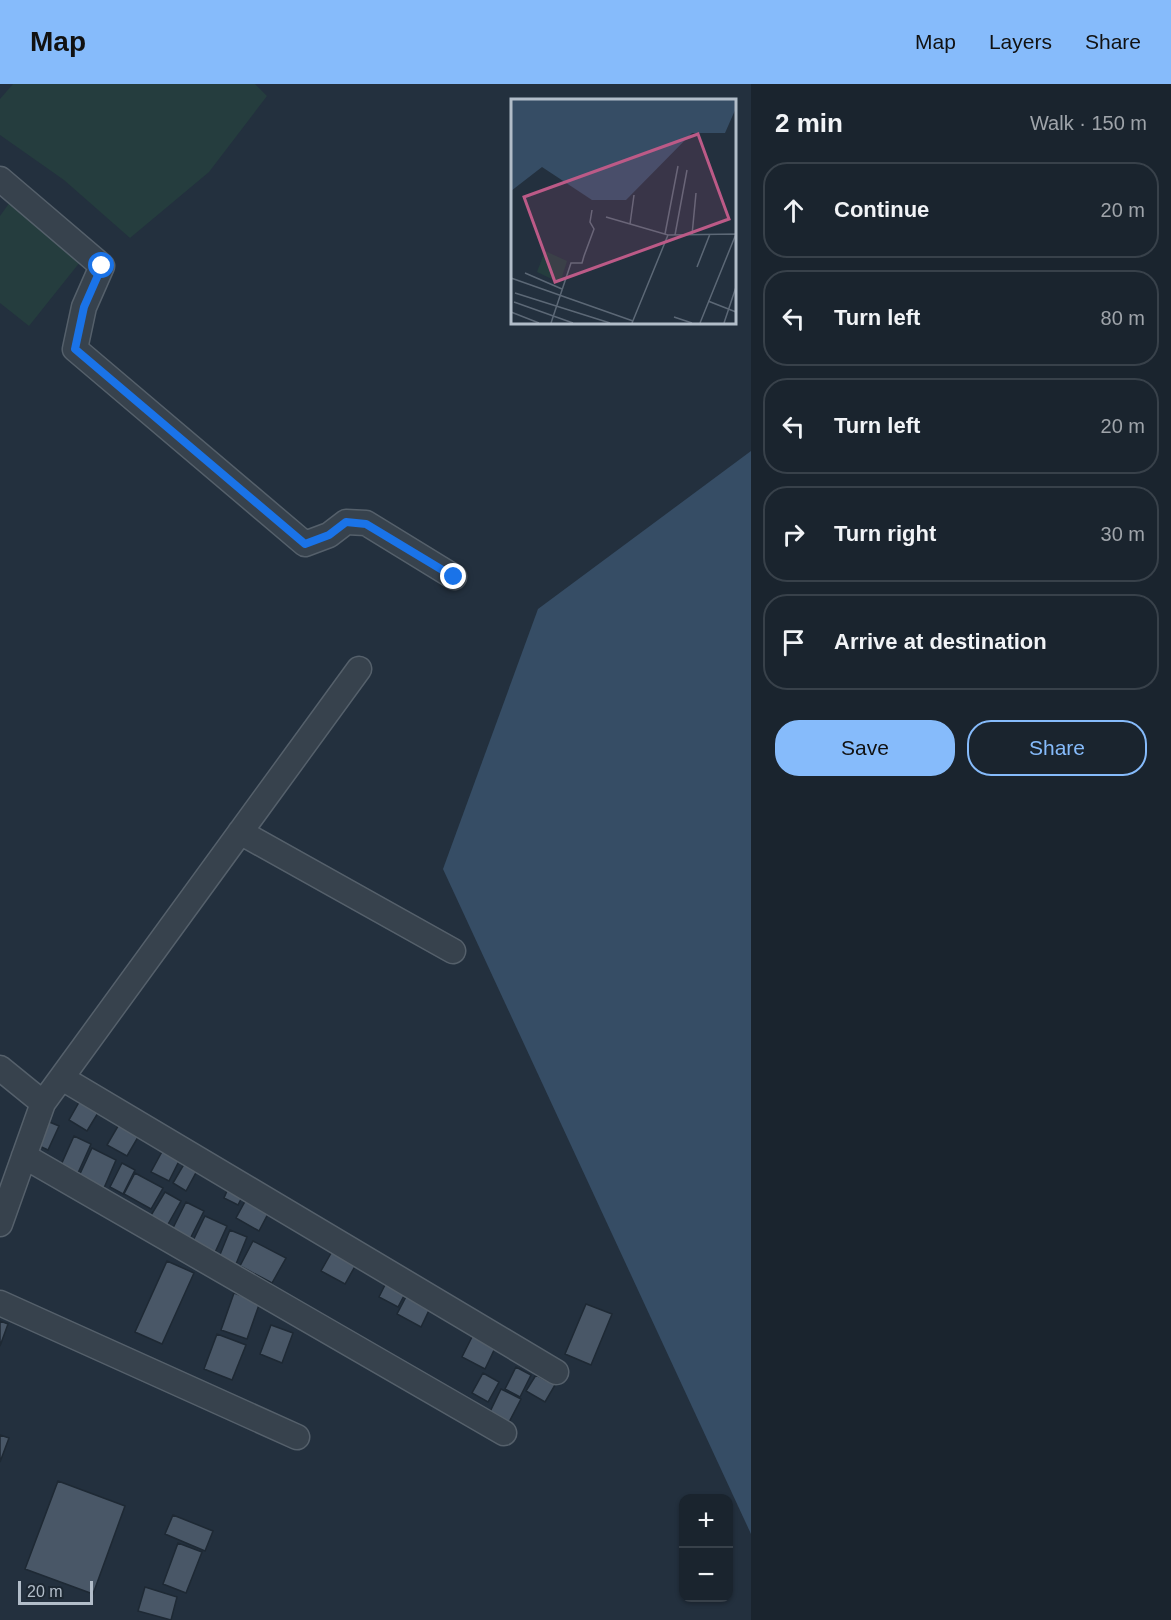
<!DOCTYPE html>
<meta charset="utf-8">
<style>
:root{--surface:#1a242e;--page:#27303a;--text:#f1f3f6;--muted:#9fa4aa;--line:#38414a;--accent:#86bbfb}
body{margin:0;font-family:Arial,sans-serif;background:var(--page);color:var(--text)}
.controls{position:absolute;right:18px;bottom:18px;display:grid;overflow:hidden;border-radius:12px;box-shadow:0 2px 4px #0004}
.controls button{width:54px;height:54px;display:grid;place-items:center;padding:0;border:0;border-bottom:2px solid var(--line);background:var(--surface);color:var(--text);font:30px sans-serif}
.scale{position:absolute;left:18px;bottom:15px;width:75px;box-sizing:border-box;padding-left:6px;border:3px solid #b2bdc9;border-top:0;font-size:16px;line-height:21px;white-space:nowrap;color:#b2bdc9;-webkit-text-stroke:4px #1c2732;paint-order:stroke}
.stop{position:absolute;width:18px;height:18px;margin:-14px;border:4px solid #1a73e8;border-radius:50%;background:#fff}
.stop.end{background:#1a73e8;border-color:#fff;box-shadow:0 2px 6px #0008}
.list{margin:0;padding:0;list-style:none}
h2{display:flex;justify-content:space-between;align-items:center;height:78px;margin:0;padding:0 24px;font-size:26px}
h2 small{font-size:20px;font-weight:400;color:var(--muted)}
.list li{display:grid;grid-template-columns:39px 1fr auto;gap:18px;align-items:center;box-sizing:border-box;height:96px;margin:0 12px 12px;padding:0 12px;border:2px solid var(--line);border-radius:24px}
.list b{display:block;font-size:22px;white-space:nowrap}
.list em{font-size:20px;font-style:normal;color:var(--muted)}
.actions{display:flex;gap:12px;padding:18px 24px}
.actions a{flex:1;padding:14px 0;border:2px solid var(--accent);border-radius:24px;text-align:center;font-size:21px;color:var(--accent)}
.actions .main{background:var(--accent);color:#111}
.icon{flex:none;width:33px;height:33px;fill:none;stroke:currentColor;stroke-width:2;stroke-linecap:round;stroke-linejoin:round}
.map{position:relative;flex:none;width:751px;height:1536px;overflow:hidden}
header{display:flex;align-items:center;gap:36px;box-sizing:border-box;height:84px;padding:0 30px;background:var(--accent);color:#111}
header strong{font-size:28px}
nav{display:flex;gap:33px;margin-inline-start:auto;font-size:21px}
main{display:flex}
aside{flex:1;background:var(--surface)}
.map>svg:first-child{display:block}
</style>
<header>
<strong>Map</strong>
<nav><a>Map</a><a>Layers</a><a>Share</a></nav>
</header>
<main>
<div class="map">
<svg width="751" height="1536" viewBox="0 0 751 1536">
<rect width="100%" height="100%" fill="#23303e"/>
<path fill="#253d3e" d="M13 0H255L267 12 209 88 130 154 64 96 0 51V15Z
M10 118 84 173 29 242 0 219V132Z"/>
<path fill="#364d65" d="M751 367V1450L443 785 538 525Z"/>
<path fill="#495767" stroke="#1e2934" stroke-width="1.5" d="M82 1013 101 1024 87 1047 69 1036Z
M47 1037 59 1042 48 1066 37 1061Z
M121 1037 141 1048 127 1072 107 1061Z
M74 1052 91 1060 78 1089 61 1081Z
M92 1064 116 1076 104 1104 79 1092Z
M164 1064 181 1073 169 1097 151 1088Z
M187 1075 199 1083 186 1107 173 1099Z
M122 1079 135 1086 123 1110 110 1103Z
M135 1089 163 1104 151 1125 124 1110Z
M230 1100 245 1107 238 1121 224 1114Z
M165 1108 181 1117 167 1142 150 1133Z
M248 1112 271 1124 259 1147 236 1134Z
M186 1118 204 1127 188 1159 170 1150Z
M205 1132 227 1142 212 1175 189 1165Z
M230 1146 247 1153 236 1180 219 1173Z
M253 1157 286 1174 272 1199 240 1182Z
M334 1164 358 1177 345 1200 321 1187Z
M167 1177 194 1189 162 1260 135 1248Z
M387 1197 407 1206 398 1223 379 1213Z
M234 1209 260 1218 247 1255 221 1246Z
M408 1209 432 1220 421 1243 397 1230Z
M586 1220 612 1230 591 1281 565 1270Z
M0 1237 8 1240 0 1262Z
M271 1241 293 1249 282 1279 260 1270Z
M217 1250 246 1261 232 1296 204 1285Z
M473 1251 496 1262 485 1285 462 1273Z
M516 1283 531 1291 520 1313 505 1305Z
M483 1289 499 1298 488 1318 472 1309Z
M536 1291 555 1301 545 1318 526 1307Z
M501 1305 521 1315 507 1342 488 1332Z
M0 1351 9 1354 0 1378Z
M58 1397 125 1422 93 1510 25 1485Z
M173 1431 213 1447 205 1467 165 1450Z
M178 1459 202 1468 186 1509 163 1500Z
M145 1503 177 1513 171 1536 138 1527Z"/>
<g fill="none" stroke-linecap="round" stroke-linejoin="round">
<g stroke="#55606b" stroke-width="27">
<path id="street" d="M0 95 102 182 84 223 75 265 305 460 329 451 346 438 366 439 454 493
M240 748 453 867
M0 984 43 1019
M62 994 556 1288
M24 1072 504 1349
M0 1140 43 1019 359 585
M0 1219 297 1353"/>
</g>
<use href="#street" stroke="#37424d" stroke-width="24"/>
</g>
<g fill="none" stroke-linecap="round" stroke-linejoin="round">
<path stroke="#1a73e8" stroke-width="8" d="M102 182 84 223 75 265 305 460 329 451 346 438 366 440 454 493"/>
</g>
<g transform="translate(511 15)">
<rect width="225" height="225" fill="#23303e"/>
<path d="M34 152 56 162 49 184 26 173Z" fill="#253d3e"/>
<path d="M0 1H225V9L214 34H181L115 101H81L31 68 0 92Z" fill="#364d65"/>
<path fill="none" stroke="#5c6876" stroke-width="1.5" d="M225 77V120M95 118 157 136 225 135M119 125 123 96M154 135 167 67M164 136 176 71M181 136 185 94M186 168 199 135M14 174 51 190M0 179 122 222M4 194 99 224M197 202 225 213M3 203 62 224M0 213 28 224M163 218 181 224M40 224 60 164H71L73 157 83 130 79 123 81 111M121 224 157 136M189 224 225 135M213 224 225 188"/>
<path fill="#bc5a87" fill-opacity="0.15" stroke="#bc5a87" stroke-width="3" d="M187 35 218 120 44 183 13 98Z"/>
<rect width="225" height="225" fill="none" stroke="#b2bdc9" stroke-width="3"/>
</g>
</svg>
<div class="controls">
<button>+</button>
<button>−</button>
</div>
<div class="scale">20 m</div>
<div class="stop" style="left:102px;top:182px"></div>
<div class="stop end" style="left:454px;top:493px"></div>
</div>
<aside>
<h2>2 min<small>Walk · 150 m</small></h2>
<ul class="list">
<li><svg class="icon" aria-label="ahead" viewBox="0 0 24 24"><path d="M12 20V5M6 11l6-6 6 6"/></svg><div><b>Continue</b></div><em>20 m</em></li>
<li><svg class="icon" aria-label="left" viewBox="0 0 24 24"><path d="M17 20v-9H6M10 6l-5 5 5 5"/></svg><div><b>Turn left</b></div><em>80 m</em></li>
<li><svg class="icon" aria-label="left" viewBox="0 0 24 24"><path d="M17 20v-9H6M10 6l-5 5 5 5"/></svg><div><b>Turn left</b></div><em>20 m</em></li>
<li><svg class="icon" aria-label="right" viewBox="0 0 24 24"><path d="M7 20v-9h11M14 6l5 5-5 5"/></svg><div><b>Turn right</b></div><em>30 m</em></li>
<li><svg class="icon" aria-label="arrive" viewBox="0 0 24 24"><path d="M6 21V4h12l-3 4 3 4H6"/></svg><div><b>Arrive at destination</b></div></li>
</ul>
<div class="actions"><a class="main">Save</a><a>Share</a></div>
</aside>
</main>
